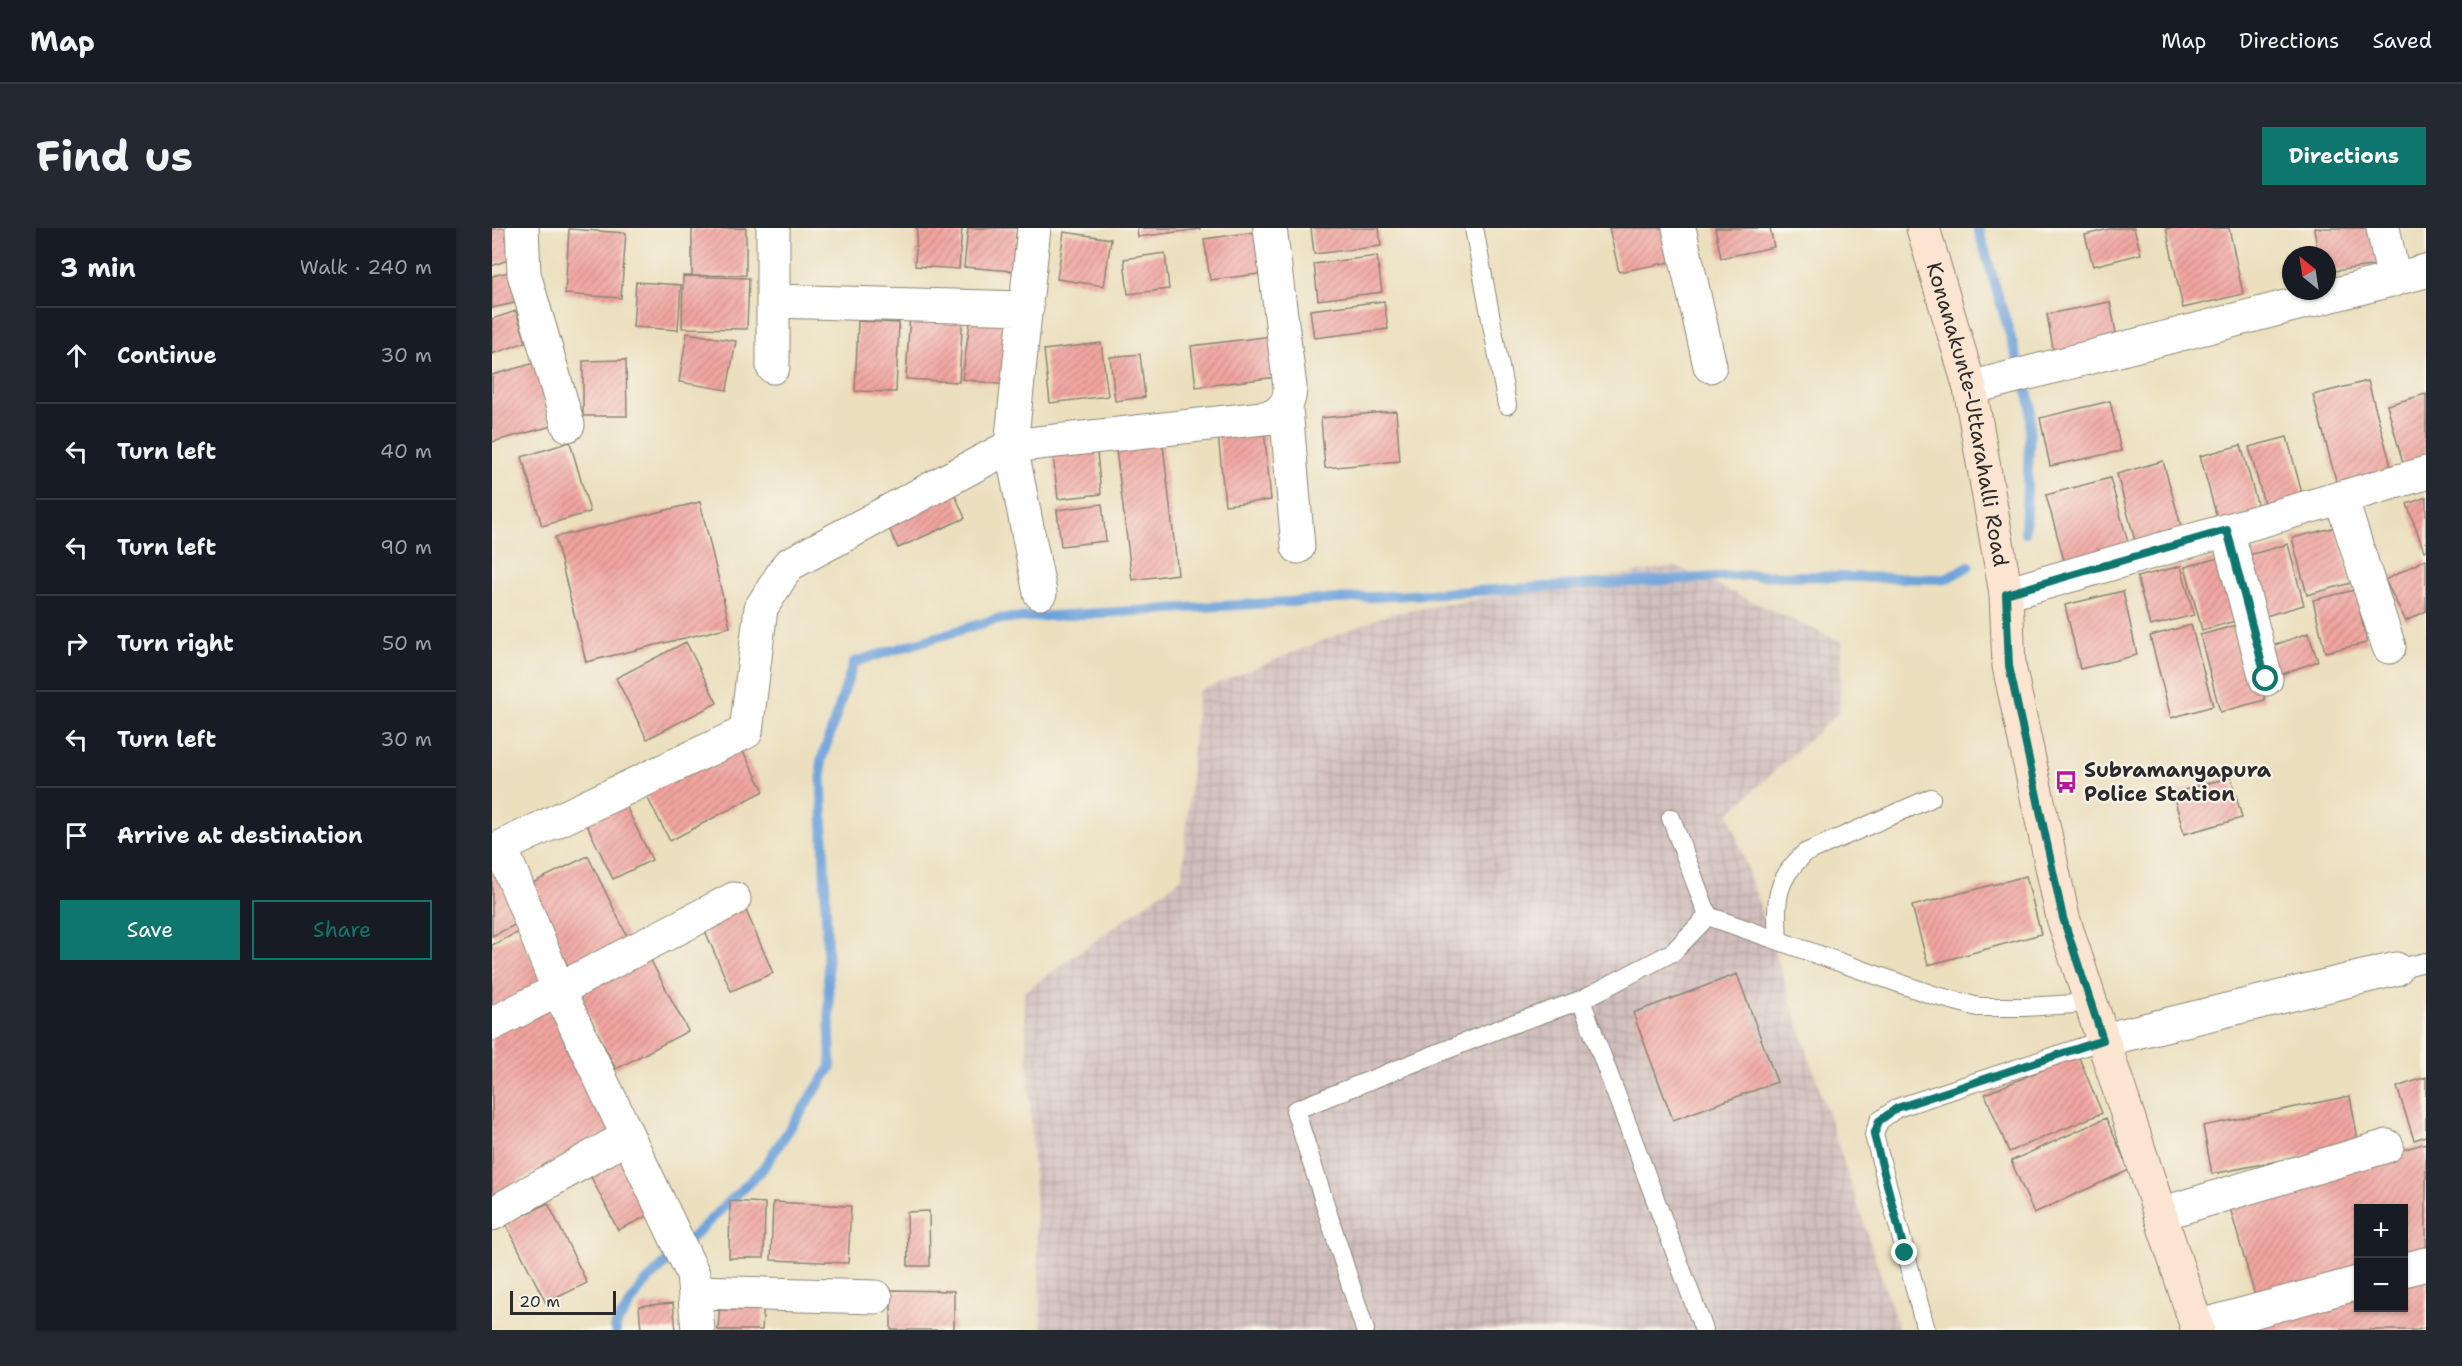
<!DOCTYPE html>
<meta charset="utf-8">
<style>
:root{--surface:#171b24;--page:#242831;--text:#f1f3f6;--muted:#9ea1a6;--line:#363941;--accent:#0f766e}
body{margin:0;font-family:"Shantell Sans",sans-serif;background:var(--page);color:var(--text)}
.controls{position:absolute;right:18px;bottom:18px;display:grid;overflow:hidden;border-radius:0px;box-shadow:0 2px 4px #0004}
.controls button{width:54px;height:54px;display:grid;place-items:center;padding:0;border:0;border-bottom:2px solid var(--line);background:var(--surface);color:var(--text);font:30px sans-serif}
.compass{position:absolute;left:1790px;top:18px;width:54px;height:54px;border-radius:50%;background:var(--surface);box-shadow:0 2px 4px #0004;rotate:330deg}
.scale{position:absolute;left:18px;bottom:15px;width:106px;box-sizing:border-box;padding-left:6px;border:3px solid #2b2b2b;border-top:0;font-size:16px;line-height:21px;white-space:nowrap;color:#2b2b2b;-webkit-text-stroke:4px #f7f3e8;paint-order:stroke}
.stop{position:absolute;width:18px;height:18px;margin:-14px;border:4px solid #0f766e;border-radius:50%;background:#fff}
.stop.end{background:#0f766e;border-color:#fff;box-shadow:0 2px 6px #0008}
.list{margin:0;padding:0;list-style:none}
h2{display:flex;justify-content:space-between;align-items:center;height:78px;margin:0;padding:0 24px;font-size:26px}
h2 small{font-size:20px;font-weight:400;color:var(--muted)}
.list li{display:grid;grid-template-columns:39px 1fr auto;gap:18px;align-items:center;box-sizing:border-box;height:96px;padding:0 24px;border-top:2px solid var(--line)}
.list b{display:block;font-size:22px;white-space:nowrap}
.list em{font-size:20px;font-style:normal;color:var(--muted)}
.actions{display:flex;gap:12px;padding:18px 24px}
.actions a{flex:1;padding:14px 0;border:2px solid var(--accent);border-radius:0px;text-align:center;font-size:21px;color:var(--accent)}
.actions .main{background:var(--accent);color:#fff}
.icon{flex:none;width:33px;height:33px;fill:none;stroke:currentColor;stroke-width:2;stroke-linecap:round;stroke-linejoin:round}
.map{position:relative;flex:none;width:1934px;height:1102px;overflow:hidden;border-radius:0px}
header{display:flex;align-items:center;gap:36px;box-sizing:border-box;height:84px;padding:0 30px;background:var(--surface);border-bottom:2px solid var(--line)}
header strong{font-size:28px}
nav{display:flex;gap:33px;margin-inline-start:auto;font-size:21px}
.intro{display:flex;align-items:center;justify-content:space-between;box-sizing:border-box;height:144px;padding:0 36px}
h1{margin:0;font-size:42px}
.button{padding:15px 27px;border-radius:0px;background:var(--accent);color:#fff;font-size:21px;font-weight:700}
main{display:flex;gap:36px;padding:0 36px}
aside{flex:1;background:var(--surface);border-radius:0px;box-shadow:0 2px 4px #0004}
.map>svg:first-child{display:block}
</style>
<header>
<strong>Map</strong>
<nav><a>Map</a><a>Directions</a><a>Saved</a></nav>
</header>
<div class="intro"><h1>Find us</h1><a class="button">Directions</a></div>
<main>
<aside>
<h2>3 min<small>Walk · 240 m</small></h2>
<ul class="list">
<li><svg class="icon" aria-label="ahead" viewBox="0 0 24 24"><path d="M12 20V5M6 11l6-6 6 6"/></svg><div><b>Continue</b></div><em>30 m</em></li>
<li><svg class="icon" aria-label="left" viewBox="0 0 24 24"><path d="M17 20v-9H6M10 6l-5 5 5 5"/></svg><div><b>Turn left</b></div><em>40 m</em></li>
<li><svg class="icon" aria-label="left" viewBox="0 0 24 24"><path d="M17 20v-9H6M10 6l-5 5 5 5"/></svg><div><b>Turn left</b></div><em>90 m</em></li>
<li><svg class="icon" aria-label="right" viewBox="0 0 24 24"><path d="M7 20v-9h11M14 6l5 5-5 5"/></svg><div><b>Turn right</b></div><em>50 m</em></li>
<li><svg class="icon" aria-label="left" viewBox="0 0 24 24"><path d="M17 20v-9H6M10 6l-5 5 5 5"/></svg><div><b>Turn left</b></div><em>30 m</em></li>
<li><svg class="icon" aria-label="arrive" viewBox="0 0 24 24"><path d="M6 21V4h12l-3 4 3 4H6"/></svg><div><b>Arrive at destination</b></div></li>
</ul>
<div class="actions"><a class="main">Save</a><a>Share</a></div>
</aside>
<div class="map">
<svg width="1934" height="1102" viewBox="0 0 1934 1102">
<defs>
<pattern id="industrial-grid" width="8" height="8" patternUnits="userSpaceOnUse" patternTransform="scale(1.5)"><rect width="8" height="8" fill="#d1bfbe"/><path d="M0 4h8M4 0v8" fill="none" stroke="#b4a4a3"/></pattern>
<pattern id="building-hatch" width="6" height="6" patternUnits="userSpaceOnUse" patternTransform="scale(1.5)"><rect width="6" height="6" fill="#f2a5a0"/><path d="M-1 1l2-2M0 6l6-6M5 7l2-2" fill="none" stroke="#c48783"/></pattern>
</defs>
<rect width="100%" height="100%" fill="#f7f3e8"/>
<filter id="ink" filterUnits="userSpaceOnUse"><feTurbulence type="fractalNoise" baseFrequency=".0167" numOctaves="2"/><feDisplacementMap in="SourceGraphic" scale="12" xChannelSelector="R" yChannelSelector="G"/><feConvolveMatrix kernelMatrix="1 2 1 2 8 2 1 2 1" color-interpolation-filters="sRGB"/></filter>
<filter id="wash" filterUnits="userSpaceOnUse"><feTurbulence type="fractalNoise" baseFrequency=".008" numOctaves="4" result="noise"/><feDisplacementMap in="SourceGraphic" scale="24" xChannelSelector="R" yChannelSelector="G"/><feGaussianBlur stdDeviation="1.35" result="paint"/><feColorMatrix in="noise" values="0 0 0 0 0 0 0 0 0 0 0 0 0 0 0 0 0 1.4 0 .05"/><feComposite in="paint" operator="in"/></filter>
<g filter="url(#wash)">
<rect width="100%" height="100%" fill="#ebdfbe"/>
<path fill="url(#industrial-grid)" d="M1183 338 1350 414 1347 484 1237 585 1407 1102H550L532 764 690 650 706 463 897 386Z"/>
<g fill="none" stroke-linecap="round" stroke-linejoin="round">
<path stroke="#6da2da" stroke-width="10" d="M1486 0 1539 177 1533 305
M124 1102 123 1098 151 1057 270 942 339 839 329 533 362 434 505 391 1261 347 1454 351 1477 338"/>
</g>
<g id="blocks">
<path fill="url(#building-hatch)" d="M13 0 24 29 0 38V1Z
M254 0V47L200 48V1Z
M425 0H470L467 41 423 38Z
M476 0H525L521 43 472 39Z
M645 0H708V1L646 9Z
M819 0H887L889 18 822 26Z
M1117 0H1177L1184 33 1127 44Z
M1223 0H1278L1282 19 1229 30Z
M1621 0H1642L1649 26 1601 38 1593 7Z
M1674 0H1737L1751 66 1691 80Z
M1822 0H1881L1886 37 1835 44V27H1826Z
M77 1 134 5 129 70 73 66Z
M771 3 775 45 718 52 712 11Z
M572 4 619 11 612 58 565 51Z
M673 25 677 61 636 66 632 31Z
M885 28 890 64 826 72 822 36Z
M25 42 32 73 0 80V48Z
M191 48 257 50 255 101 190 100Z
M144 54 189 57 186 102 141 99Z
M892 73 896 101 822 110 818 82Z
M1618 74 1626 115 1562 127 1555 86Z
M480 80 523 86 513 157 470 151Z
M24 83 34 114 0 126V91Z
M418 83 471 86 467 154 414 151Z
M366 93 407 95 404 164 363 163Z
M195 105 244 113 235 162 187 154Z
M780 108 785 149 704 159 699 118Z
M609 115 616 168 558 175 552 122Z
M648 126 653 169 623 173 618 129Z
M134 132 135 188H91V133Z
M43 135 60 198 0 214V147Z
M1876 153 1901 245 1846 260 1821 167Z
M1934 166V233L1912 239 1895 177Z
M1618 173 1629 223 1558 238 1548 190Z
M904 183 908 233 833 240 829 190Z
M772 201 779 272 733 277 726 206Z
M670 209 686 346 640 352 623 214Z
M1795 209 1812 273 1774 283 1757 219Z
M78 214 98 284 50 298 30 229Z
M604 215 609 266 566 271 560 220Z
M1749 217 1768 286 1727 297 1708 228Z
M1671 233 1693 312 1646 324 1625 246Z
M1618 250 1639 325 1575 343 1554 267Z
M463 267 473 290 406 320 395 296Z
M1934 269V322L1932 323 1915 276Z
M208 274 238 399 94 434 63 309Z
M610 276 614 313 569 318 565 282Z
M1844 299 1859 355 1815 367 1800 310Z
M1796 316 1812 377 1770 389 1754 328Z
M1734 328 1751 391 1710 402 1693 339Z
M1934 331V383L1914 393 1893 352Z
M1689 338 1702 387 1658 398 1645 349Z
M1863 362 1875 415 1833 424 1821 372Z
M1631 363 1645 427 1588 441 1573 377Z
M1752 395 1773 472 1728 484 1708 407Z
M1699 397 1721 478 1679 490 1658 408Z
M1816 405 1826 433 1785 448 1775 420Z
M194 414 225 475 155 511 124 450Z
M247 516 272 563 178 613 153 565Z
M1739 549 1750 590 1692 606 1681 565Z
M133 576 160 632 121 651 94 595Z
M96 628 136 710 77 740 36 657Z
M0 640 27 695 0 708Z
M1534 648 1549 706 1436 737 1420 678Z
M252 678 281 745 239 763 210 696Z
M27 704 56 764 0 791V717Z
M155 725 196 803 124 841 84 762Z
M1245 746 1285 854 1181 892 1141 785Z
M54 775 122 901 0 967V804Z
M1586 827 1610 885 1517 924 1493 866Z
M1934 849V908L1922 912 1905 859Z
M1858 868 1867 917 1720 946 1711 898Z
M1614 890 1637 942 1542 985 1519 933Z
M1934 915V1026L1912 1032V980H1866V1045L1765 1075 1736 973Z
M126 924 158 987 126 1002 94 939Z
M238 973 273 975 272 1030H237Z
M281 974 359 978 356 1035 279 1032Z
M56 975 95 1055 54 1075 14 996Z
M437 983 438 1038H416L415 984Z
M1934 1046V1100L1925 1102H1765L1762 1090 1866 1063V1080H1912V1051Z
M399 1062 462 1063V1102H399Z
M228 1072 272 1075 270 1102H226Z
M181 1075 184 1102H149L147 1078Z"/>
</g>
</g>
<g filter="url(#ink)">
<use href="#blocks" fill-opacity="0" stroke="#8b8574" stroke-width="1.5"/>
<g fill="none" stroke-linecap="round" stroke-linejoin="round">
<g stroke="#8b8574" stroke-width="20">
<path id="service" d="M982 0 1015 177
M1179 590 1216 688
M1216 688 1441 767 1486 779H1532L1599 775
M1286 712C1284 673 1282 653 1313 625L1439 570
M1904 741 1934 734
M1089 772 1212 1102
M873 1102 803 882 1012 799 1089 772 1181 724 1216 688
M1434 1102 1382 907 1387 893 1405 880 1611 812"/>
</g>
<g stroke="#8b8574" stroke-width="35">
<path id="minor" d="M30 0 32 46 76 197
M281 0V139
M542 0 519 218 780 189C793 180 798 175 798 159L778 0
M1187 0 1218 138
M1891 0 1902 52
M281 73 535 80
M1478 160 1934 43
M794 180 806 319
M1849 270 1897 419
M1735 302 1774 451
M1514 366 1934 245
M0 796 242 671
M1611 812 1904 741
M0 986 135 909
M1668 986 1895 918
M1912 1042 1934 1036
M203 1064 384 1069
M1705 1099 1866 1055
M206 1102 201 1046 67 763 9 619 254 504 269 380 296 337 519 218 548 365"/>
</g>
<g stroke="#8b8574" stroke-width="35">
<g id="secondary">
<path id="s1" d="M1431 0 1478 160 1514 366 1517 438 1571 690 1706 1102"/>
</g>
</g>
<use href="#service" stroke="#fff" stroke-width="18"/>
<use href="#minor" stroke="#fff" stroke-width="33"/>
<use href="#secondary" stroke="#fce5d0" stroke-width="33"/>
</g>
</g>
<g fill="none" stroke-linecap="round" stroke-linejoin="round" filter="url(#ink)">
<path stroke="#0f766e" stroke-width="8" d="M1413 1025 1382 907 1387 893 1405 880 1611 812 1571 690 1517 438 1514 366 1735 302 1774 451"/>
</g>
<defs>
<g id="bus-bare" transform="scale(1.8)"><path d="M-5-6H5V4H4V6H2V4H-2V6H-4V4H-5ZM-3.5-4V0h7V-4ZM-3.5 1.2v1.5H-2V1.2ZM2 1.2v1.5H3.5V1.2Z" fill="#b5179e" stroke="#f7f3e8" stroke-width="2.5" paint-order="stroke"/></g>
</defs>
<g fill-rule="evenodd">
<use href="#bus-bare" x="1574" y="554"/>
</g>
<g text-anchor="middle" stroke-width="4.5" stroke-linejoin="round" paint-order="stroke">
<g font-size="21" fill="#2b2b2b" stroke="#f7f3e8">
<text dy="7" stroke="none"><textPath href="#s1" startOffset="192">Konanakunte-Uttarahalli Road</textPath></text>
</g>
<g font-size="21" font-weight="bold" fill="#2b2b2b" stroke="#f7f3e8" text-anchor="start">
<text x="1592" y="549">Subramanyapura<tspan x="1592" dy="24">Police Station</tspan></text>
</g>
</g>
</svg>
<div class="controls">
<button>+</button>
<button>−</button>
</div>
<svg class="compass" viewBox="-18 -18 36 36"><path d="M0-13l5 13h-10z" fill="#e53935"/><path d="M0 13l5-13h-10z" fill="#9ea1a6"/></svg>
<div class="scale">20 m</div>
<div class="stop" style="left:1774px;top:451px"></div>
<div class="stop end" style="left:1413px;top:1025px"></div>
</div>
</main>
